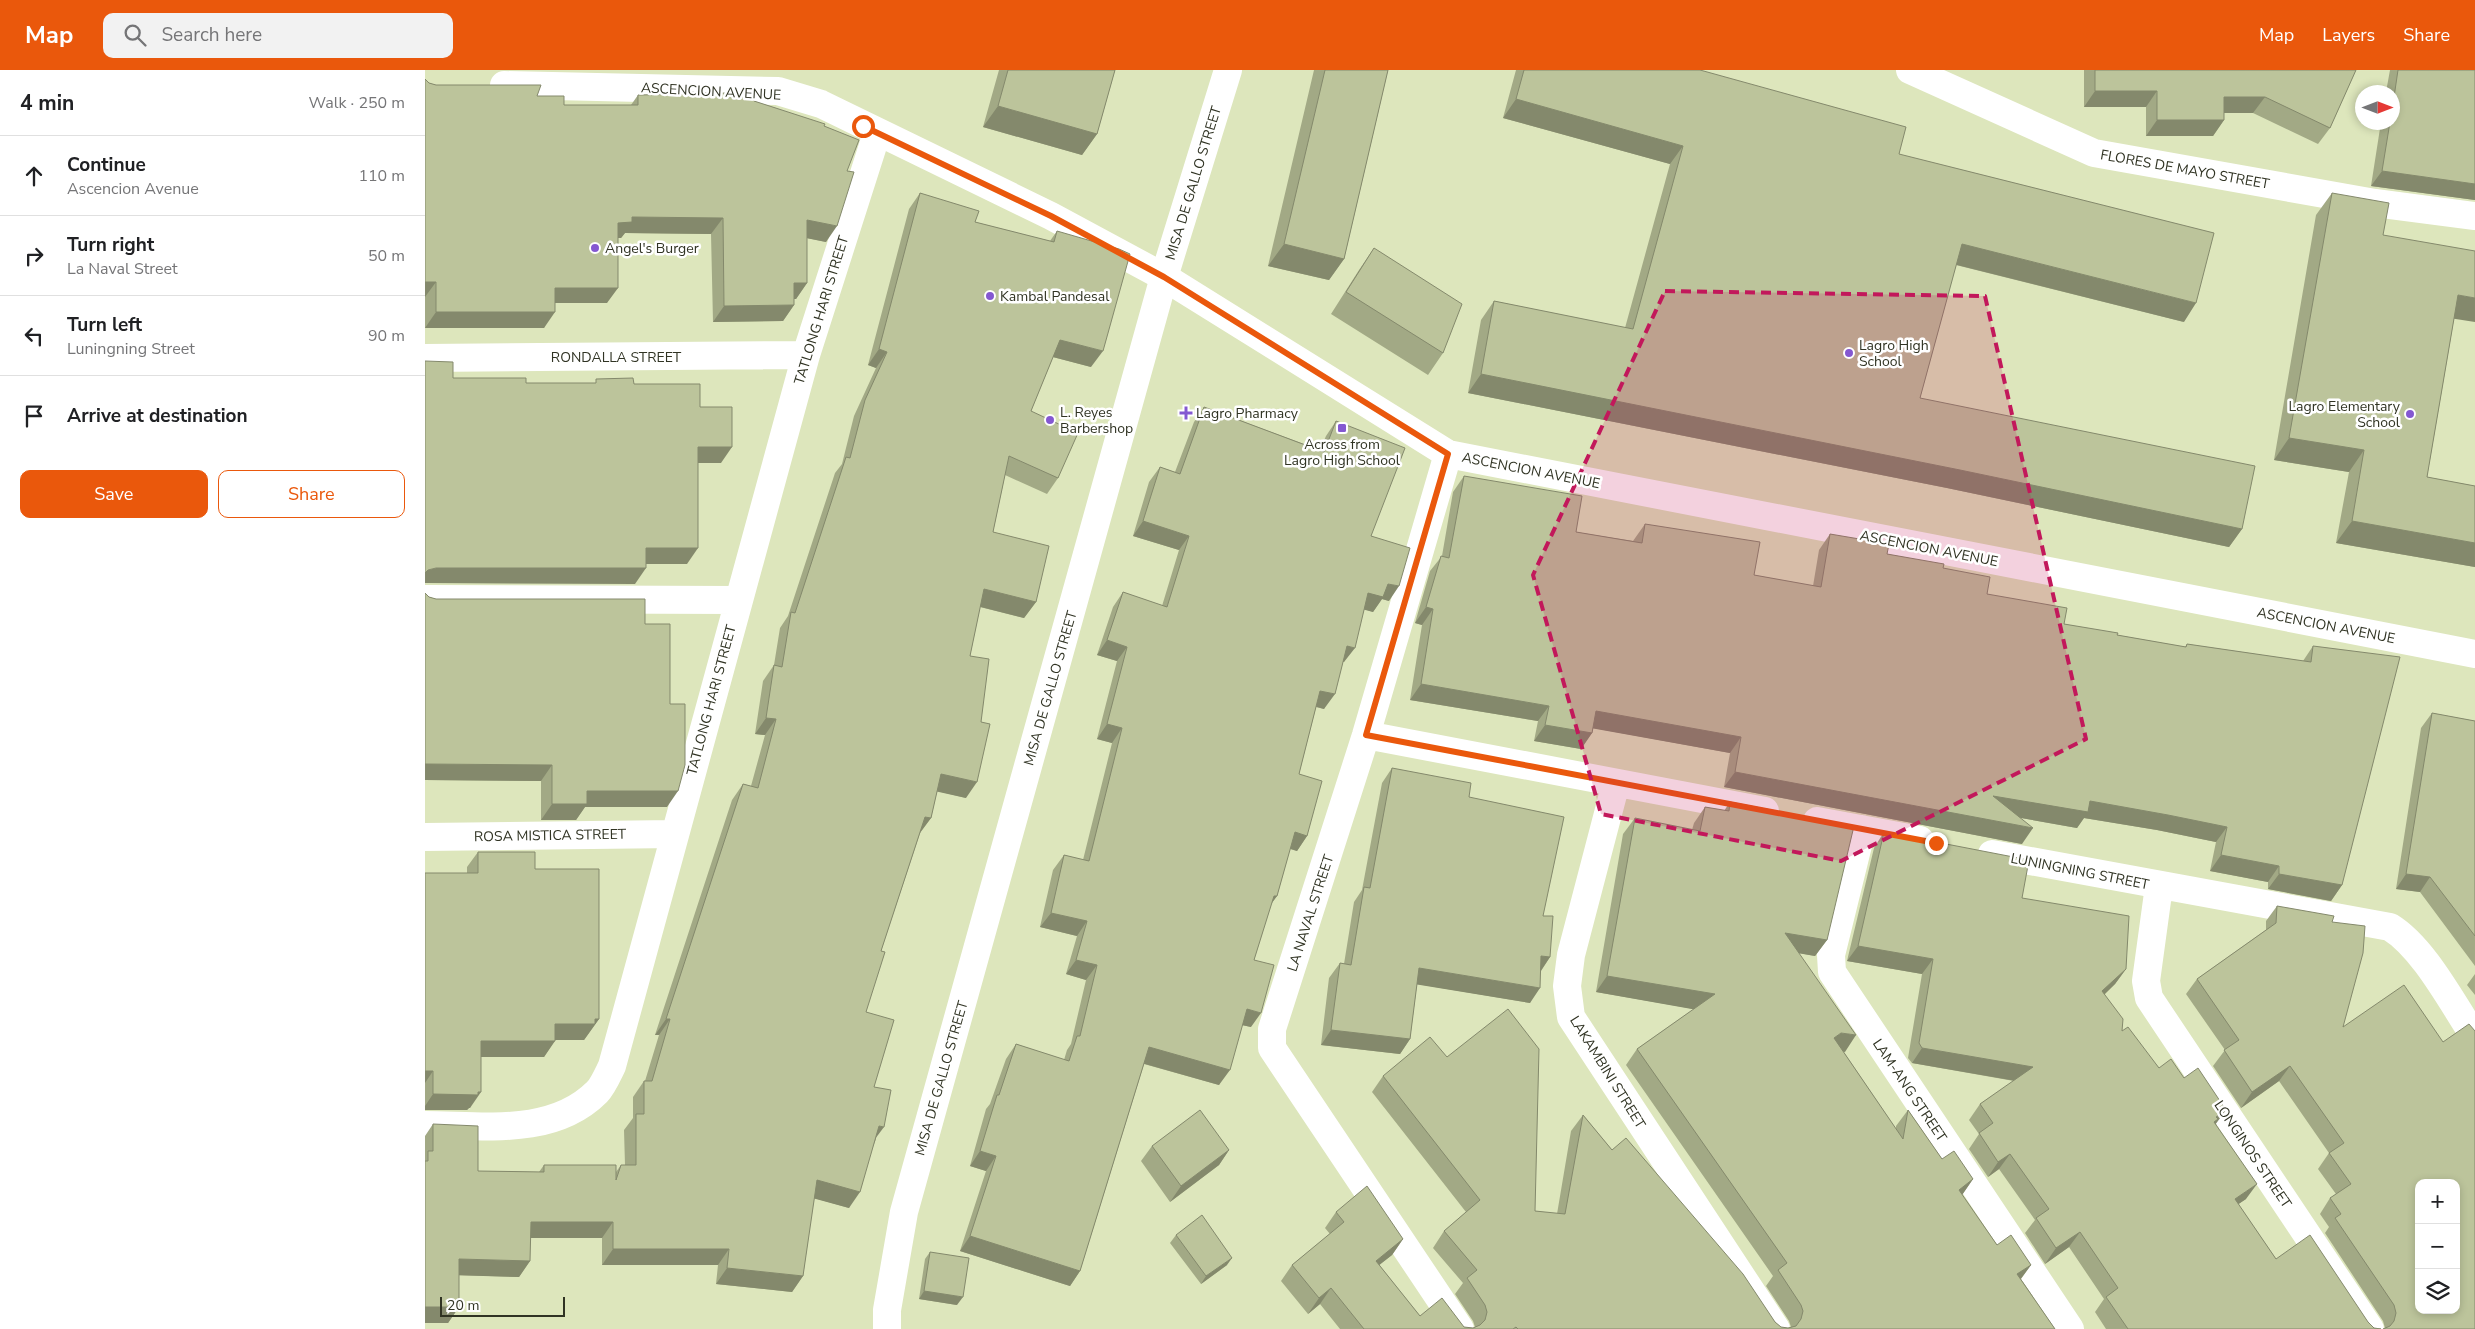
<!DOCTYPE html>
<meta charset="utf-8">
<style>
:root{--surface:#fff;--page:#f2f2f2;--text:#202124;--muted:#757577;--line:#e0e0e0;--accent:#ea580c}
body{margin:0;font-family:"Nunito Sans",sans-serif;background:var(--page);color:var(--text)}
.controls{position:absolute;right:15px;bottom:15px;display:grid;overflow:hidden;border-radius:10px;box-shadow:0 2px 8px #0003}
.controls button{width:45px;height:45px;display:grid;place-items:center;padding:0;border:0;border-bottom:1px solid var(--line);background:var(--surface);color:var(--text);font:25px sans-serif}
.compass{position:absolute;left:1930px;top:15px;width:45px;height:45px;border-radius:50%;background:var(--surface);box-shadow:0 2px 8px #0003;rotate:90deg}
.scale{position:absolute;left:15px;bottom:12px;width:125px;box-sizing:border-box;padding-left:5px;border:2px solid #303323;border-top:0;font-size:14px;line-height:18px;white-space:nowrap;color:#303323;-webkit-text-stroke:4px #fff;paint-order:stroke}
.stop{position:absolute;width:15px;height:15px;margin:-11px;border:4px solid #ea580c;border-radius:50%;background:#fff}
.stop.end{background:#ea580c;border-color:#fff;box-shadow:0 1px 5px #0008}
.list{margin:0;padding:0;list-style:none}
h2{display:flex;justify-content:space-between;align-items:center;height:65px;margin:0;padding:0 20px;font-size:21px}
h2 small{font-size:16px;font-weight:400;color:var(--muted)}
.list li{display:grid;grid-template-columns:32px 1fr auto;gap:15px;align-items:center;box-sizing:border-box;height:80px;padding:0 20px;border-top:1px solid var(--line)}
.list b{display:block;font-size:19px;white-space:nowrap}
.list p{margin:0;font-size:16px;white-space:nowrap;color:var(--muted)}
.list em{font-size:16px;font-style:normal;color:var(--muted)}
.actions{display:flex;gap:10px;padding:15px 20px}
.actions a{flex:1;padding:11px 0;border:1px solid var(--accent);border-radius:10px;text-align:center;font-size:18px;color:var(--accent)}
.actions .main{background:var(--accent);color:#fff}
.icon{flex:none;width:28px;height:28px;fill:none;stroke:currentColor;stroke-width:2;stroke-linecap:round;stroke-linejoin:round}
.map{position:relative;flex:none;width:2050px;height:1259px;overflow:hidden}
header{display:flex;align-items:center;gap:30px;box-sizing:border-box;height:70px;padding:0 25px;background:var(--accent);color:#fff}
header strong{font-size:24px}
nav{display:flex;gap:28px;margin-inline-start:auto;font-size:18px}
.search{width:350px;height:45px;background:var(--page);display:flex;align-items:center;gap:12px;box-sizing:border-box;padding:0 18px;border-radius:10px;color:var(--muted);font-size:19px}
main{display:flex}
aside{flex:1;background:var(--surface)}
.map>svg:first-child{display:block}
</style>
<header>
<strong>Map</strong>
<div class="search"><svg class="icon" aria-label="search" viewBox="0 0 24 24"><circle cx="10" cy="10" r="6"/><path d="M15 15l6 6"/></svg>Search here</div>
<nav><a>Map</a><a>Layers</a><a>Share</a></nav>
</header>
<main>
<aside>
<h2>4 min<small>Walk · 250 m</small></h2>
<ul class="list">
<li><svg class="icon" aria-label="ahead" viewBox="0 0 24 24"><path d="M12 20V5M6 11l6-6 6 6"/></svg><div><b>Continue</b><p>Ascencion Avenue</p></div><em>110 m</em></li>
<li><svg class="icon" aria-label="right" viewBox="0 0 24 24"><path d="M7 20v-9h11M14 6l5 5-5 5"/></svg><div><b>Turn right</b><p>La Naval Street</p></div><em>50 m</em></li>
<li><svg class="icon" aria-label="left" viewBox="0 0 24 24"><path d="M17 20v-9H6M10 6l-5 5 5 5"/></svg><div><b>Turn left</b><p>Luningning Street</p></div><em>90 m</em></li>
<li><svg class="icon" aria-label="arrive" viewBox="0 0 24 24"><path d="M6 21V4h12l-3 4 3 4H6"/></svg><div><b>Arrive at destination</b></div></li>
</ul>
<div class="actions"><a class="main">Save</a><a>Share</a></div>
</aside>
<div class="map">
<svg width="2050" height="1259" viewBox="0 0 2050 1259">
<rect width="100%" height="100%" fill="#dde6bc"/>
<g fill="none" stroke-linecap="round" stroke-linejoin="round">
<path stroke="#fff" stroke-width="28" d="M0 288 381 285
M1023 384 941 665 847 959V978L1035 1259
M0 529 313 530
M941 665 1340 741
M1191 713 1146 885 1142 916 1146 947 1351 1259
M1392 751 1495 770
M1437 759 1406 885 1407 902 1645 1259
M0 767 250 764
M1567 784 1965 857C1999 878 2027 933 2050 967
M1734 816 1721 911 1724 928 1945 1259
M0 1055C57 1055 127 1067 172 1022 178 1016 183 1004 187 996L381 285 452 63
M462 1259V1240L479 1142 739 207 803 0"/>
<path stroke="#fff" stroke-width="28" d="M1485 0 1669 83 1950 133 2050 146
M79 15 353 21 396 34 626 146 739 207 1023 384 2050 584"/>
</g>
<path fill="#a2a985" d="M574 0H690L672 64 657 85 558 57Z
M889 0H963L919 189 904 210 843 196Z
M1091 0H1275L1474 84 1759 252 1531 195 1495 328 1817 459 1804 477 1522 418 1043 323 1056 250 1069 231 1200 258 1245 94 1078 48Z
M1659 0H1931L1905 58 1893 74 1828 43H1799V50L1788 66H1721V37H1659Z
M1965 0H2050V130L1946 116 1956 52H1968V22H1961Z
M0 9 4 13 11 15 112 26 139 35H206L213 25 262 24 264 22 329 31 399 56 422 101 401 172 382 168V213L371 229H369V235L358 251 288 252 286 164 200 163 196 168H193L182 233H130L119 258H0Z
M495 123 550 152 625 171 632 161 666 297 628 287 606 341 633 408 622 424 580 405 568 462 611 532 599 548 555 537 545 586 541 728 512 721 506 748 495 763 456 881 441 942 449 1017 451 1069 424 1138 389 1128 378 1206 367 1222 291 1214 293 1195H177V1168H105V1191L94 1207 34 1205V1237L23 1253H0V1066L8 1054 53 1101 114 1102 119 1095 191 1102 196 1095H200L199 1060 208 1048V1027L219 1011H220L234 965H230L307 730 318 714 326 716 340 665 330 664 338 611 349 595 355 558 363 546 410 403 417 394 429 346 451 298 443 295 484 139Z
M1907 123 1958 165 2029 249 2002 407 2050 416V497L1911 473 1924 402 1849 390 1891 145Z
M949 178 1018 283 1003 305 906 244 934 200Z
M779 337 895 380 901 366 911 351 946 466 964 531 957 529 948 542 939 539 919 592H918L899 639 891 637 874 704 882 766 872 781 865 779 852 826 846 834 829 890 826 957 817 955 794 1015 719 994 655 1201 645 1216 535 1181 561 1101 545 1096 561 1039 565 1034 581 989 591 974 639 990 642 980 646 974 661 910 641 904 652 866 615 857 628 800 639 785 658 790 687 673 672 669 692 591 672 585 688 537 698 522 737 536 754 480 708 466 724 412 735 397 750 402 769 352Z
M1039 406 1151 462 1208 471 1220 454 1329 505 1388 516 1394 480 1405 464 1462 484 1518 498 1562 524 1639 554 1692 565 1760 577 1762 574 1878 591 1888 576 1917 815 1906 831 1843 819V812L1785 801 1791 772 1732 760 1659 748 1652 758 1596 748 1597 774 1299 717 1305 683 1168 658 1167 663 1156 679 1109 671 1113 651 985 630 997 555 990 553 1005 501 1017 486 1028 422Z
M0 523 4 527 11 529 220 554 242 737H160L151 750H116V711L0 710Z
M2007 643 2050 651V896L1995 822 1971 819 1996 658Z
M967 698 1044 727 1118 846 1125 887 1116 901 1105 933 992 914 985 969 975 984 896 975 904 908 915 893 919 894 929 832 937 820 957 713Z
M1305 732 1402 870 1390 886 1374 883 1420 982 1418 981 1471 1059V1056L1483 1040 1517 1089 1548 1109 1537 1125 1572 1175 1606 1195 1596 1209 1630 1259H915L895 1234 883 1244 856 1211 867 1195 905 1164 900 1158 911 1142 978 1169 967 1185 954 1195 995 1246 1039 1257 1048 1258 1050 1257 1048 1251 1030 1224 1038 1213 1008 1178 1019 1161 1041 1142 947 1022 958 1006 1110 1141 1132 1144 1146 1061 1158 1045 1187 1080 1350 1252 1356 1257 1363 1258 1366 1257 1364 1251 1341 1216 1348 1206 1201 995 1212 979 1269 939 1171 922 1198 764 1210 748 1267 760 1269 753 1280 737 1299 741Z
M1459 762 1597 828 1701 899 1690 914 1679 925 1697 961 1791 1054 1821 1129 1813 1134 1851 1189 1943 1252 1949 1258 1956 1259H1681L1670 1242 1679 1229 1644 1177 1620 1194 1600 1163 1610 1150 1574 1099 1563 1107 1544 1079 1554 1064 1544 1050 1555 1034 1589 1011 1487 993 1483 988 1497 904 1422 891 1449 778Z
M53 782 110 799 174 949 159 970H130L119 987H56L45 1038H44L42 1040H0V803H42V797Z
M1852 836 1907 852 1918 957 2018 972 2050 1259 1960 1258 1958 1251 1900 1163 1904 1157 1895 1144 1905 1128 1911 1124 1893 1099 1904 1083 1854 1011 1816 1038 1788 996 1800 980 1761 924 1772 909 1841 860V851Z
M2050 904V925L2042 915Z
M727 1076 804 1080 794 1095 745 1132 716 1091Z
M751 1165 802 1195 776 1214 745 1173Z
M505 1182 532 1235 494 1229 500 1189Z"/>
<path fill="#84896c" d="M1670 21H1732L1721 37H1659Z
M1799 27H1840L1828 43H1788Z
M1091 29 1258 76 1245 94 1078 48Z
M573 36 672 64 657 85 558 57Z
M1732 50H1799L1788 66H1721Z
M1957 101 2050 114V130L1946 116Z
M207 147 298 148 286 164 200 163 196 168H182L193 153Z
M382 150 412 156 401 172 371 166Z
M859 174 919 189 904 210 843 196Z
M1537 174 1771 233 1759 252 1524 193Z
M0 212H11L0 227Z
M369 213H382L371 229H358Z
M130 218H193L182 233H119Z
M2033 225 2050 228V252L2018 247Z
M369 235 358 251 288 252 299 236Z
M11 242H130L119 258H0Z
M635 270 678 281 666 297 624 286Z
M454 279 462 282 451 298 443 295Z
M1056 304 1535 400 1817 459 1804 477 1522 418 1043 323Z
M1864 368 1939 380 1924 402 1849 390Z
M273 377H307L296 393H262Z
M718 451 764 466 754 480 708 466Z
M1927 451 2050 473V497L1911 473Z
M221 478H273L262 494H210Z
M11 498H221L210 514 0 513V503L3 500Z
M963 514 974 516 964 531 957 529 948 542 933 538 943 523Z
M559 519 611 532 599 548 548 535Z
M1001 537 1008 539 997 555 990 553Z
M682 570 702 577 692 591 672 585Z
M922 576 930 578 919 592 911 590Z
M996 614 1124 636 1113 651 985 630Z
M895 621 910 624 899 639 885 635Z
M1171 641 1316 667 1305 683 1160 657Z
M341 648 351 649 340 665 330 664Z
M682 654 697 658 687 673 672 669Z
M1120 655 1167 663 1156 679 1109 671Z
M0 694 127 695 116 711 0 710Z
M1310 702 1608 758 1597 774 1299 717Z
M516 704 552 712 541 728 505 720Z
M162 721H253L242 737H160L151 750H116L127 734Z
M1568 726 1665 731 1743 745 1802 757 1791 772 1732 760 1659 748 1652 758 1557 741Z
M500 747 506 748 494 764Z
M870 762 882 766 872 781 860 777Z
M1796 785 1854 796 1843 812 1785 801Z
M1854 804 1917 815 1906 831 1843 819Z
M1981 804 2005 807 1995 822 1971 819Z
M849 826H852L841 841Z
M626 843 662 851 652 866 615 857Z
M1360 863 1402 870 1390 886 1349 879Z
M1433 876 1508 889 1497 904 1422 891Z
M1116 886 1125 887 1115 902Z
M651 890 672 895 661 910 641 904Z
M994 898 1115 918 1105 933 983 913Z
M1701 899 1690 914 1666 937 1677 921Z
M1182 906 1290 924 1278 941 1171 922Z
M822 939 836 943 826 957 812 954Z
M170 949H174L159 970H119L130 954Z
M241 949H245L234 965H230Z
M906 960 985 969 975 984 896 975Z
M1416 963 1431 965 1420 982 1405 979 1409 968Z
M56 971H130L119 987H45Z
M724 977 805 1000 794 1015 713 992Z
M1497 978 1608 997 1597 1012 1487 993Z
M1865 996 1854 1011 1816 1038 1827 1022Z
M0 1001H8L0 1013Z
M56 1022 45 1038H44L42 1040H0V1036L8 1024Z
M1801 1040 1790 1055 1787 1058 1791 1047Z
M454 1056 459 1057 447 1073Z
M804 1080 794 1095 745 1132 756 1116Z
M555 1081 571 1086 561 1101 545 1096Z
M1585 1084 1574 1099 1563 1107 1573 1092Z
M1548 1109 1537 1125 1534 1120Z
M392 1110 435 1122 424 1138 380 1126Z
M1832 1114 1821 1129 1799 1144 1810 1129Z
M106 1152H188L177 1168H95Z
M1655 1162 1644 1177 1620 1194 1631 1178Z
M545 1166 655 1201 645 1216 535 1181Z
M978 1169 967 1185 939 1207 951 1191Z
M188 1179H304L293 1195H177Z
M807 1188 802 1195 776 1214 781 1206Z
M34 1189 105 1191 94 1207 23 1205Z
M1606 1195 1594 1211 1592 1204Z
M302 1198 378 1206 367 1222 291 1214Z
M906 1218 895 1234 883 1244 894 1228Z
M499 1221 538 1227 532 1235 494 1229Z
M0 1237H34L23 1253H0Z"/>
<path fill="#bcc49b" stroke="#84896c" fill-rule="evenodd" d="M583 0H690L672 64 573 36Z
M900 0H963L919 189 859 174Z
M1099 0H1275L1481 57 1474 84 1789 163 1771 233 1537 174 1495 328 1830 396 1817 459 1535 400 1056 304 1069 231 1208 259 1258 76 1091 29Z
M1670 0H1931L1905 58 1840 27H1799V50H1732V21H1670Z
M1973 0H2050V114L1957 101 1965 52H1968V34Z
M0 9 4 13 11 15H116L112 26H139V35H213V25L264 24V22L329 24V31L400 54 399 56 434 70 422 101 429 102 412 156 382 150V213H369V235L299 236 298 148 207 147V152L193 153V218H130V242H11V212H0Z
M495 123 554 141 550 152 629 172 632 161 694 179 705 184 678 281 635 270 606 341 653 363 633 408 584 386 568 462 624 476 611 532 559 519 545 586 564 589 556 652 565 654 552 712 516 704 506 748 500 747 456 881 460 882 441 942 469 950 449 1017 466 1020 459 1057 454 1056 435 1122 392 1110 378 1206 302 1198 304 1179H188V1152H106L105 1191 34 1189V1237H0V1091H3V1081H8V1054L53 1056V1101L119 1102V1095H191V1110L196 1095H211V1044H219V1011H227L245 949H241L318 714 333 718 351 649 341 648 349 595 357 597 366 542 370 543 421 387 425 388 440 330 462 282 454 279Z
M1907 123 1964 133 1958 165 2050 181V228L2033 225 2002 407 2050 416V473L1927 451 1939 380 1864 368Z
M949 178 1037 234 1018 283 921 222Z
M0 291 28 292V308H101V313H171V309L208 308 209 314H275V337H307V377H273V478H221V498H11L3 500 0 503Z
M779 337 899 382 911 351 980 378 946 466 985 478 974 516 963 514 958 527 943 523 930 578 922 576 910 624 895 621 874 704 897 711 882 766 870 762 852 826H849L829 890 849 895 836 943 822 939 805 1000 724 977 655 1201 545 1166 571 1086 555 1081 572 1025H574L591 974 644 991 652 966H655L672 895 651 890 662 851 626 843 639 785 664 791 697 658 682 654 702 577 682 570 698 522 742 537 764 466 718 451 735 397 755 404Z
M1039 406 1157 426 1151 462 1217 473 1220 454 1335 472 1329 505 1396 517 1405 464 1464 474 1462 484 1519 494 1518 498 1565 507 1562 524 1642 538 1639 554 1693 563 1692 565 1761 577 1762 574 1886 592 1888 576 1975 587 1917 815 1854 804V796L1796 785 1802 757 1743 745 1665 731 1663 742 1568 726 1608 758 1310 702 1316 667 1171 641 1167 663 1120 655 1124 636 996 614 1008 539 1001 537 1016 486 1024 488Z
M0 523 4 527 11 529H220V554H245V634H260V695L253 721H162V734H127V695L0 694Z
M2007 643 2050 651V866L2005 807 1981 804Z
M967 698 1046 713 1044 727 1139 747 1118 846H1128L1125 887 1116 886 1115 918 994 898 985 969 906 960 915 893 926 895 939 817 945 818Z
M1305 732 1429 756 1402 870 1360 863 1431 965 1416 963 1409 968 1478 1069 1483 1040 1517 1089 1529 1081 1548 1109 1534 1120 1572 1175 1586 1165 1606 1195 1592 1204 1630 1259H1093L1091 1257 1088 1259H939L906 1218 894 1228 867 1195 919 1152 911 1142 942 1116 978 1169 951 1191 995 1246 1017 1228 1039 1257 1048 1258 1055 1255 1060 1250 1062 1242 1060 1235 1042 1208 1052 1200 1019 1161 1055 1130 958 1006 1005 967 1022 987 1083 939 1114 979 1110 1141 1140 1144 1158 1045 1187 1080 1201 1068 1318 1204 1350 1252 1356 1257 1363 1258 1371 1256 1376 1249 1378 1241 1376 1235 1353 1200 1362 1193 1212 979 1290 924 1182 906 1210 748 1275 761 1280 737 1304 741Z
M1459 762 1604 790 1597 828 1704 846 1701 899 1677 921 1698 949 1697 961 1703 957 1734 998 1746 989 1759 1008 1773 998 1801 1040 1791 1047 1793 1049 1789 1052 1832 1114 1810 1129 1851 1189 1885 1165 1943 1252 1949 1258 1956 1259H1703L1681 1227 1693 1218 1655 1162 1631 1178 1611 1148 1624 1139 1585 1084 1573 1092 1554 1063 1568 1053 1555 1034 1608 997 1497 978 1494 973 1508 889 1433 876Z
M53 782H110V799H174V949H170V954H130V971H56V1022H53V1025L8 1024V1001H0V803H53Z
M1852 836 1909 846 1907 852 1940 856 1938 883 1918 957 1979 915 2018 972 2044 954 2050 961V1259H1958L1965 1256 1969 1251 1971 1243 1969 1235 1910 1148 1916 1144 1905 1128 1926 1114 1904 1083 1919 1073 1865 996 1827 1022 1799 980 1814 970 1772 909 1851 853ZM1994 1113H2031V1240H1994Z
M775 1040 804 1080 756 1116 727 1076Z
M777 1145 807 1188 781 1206 751 1165Z
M505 1182 544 1188 538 1227 499 1221Z"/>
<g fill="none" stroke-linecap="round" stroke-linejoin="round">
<path stroke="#ea580c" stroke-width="6" d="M438 56 626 146 739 207 1023 384 941 665 1511 773"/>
</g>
<path fill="#c2185b" fill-opacity="0.2" stroke="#c2185b" stroke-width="4" stroke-dasharray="10 6" stroke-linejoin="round" d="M1240 221 1560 226 1661 669 1416 791 1176 744 1108 505Z"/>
<g fill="#8458d1" stroke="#fff" stroke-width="2">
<circle cx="170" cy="178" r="5"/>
<circle cx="565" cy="226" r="5"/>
<circle cx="1424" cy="283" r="5"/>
<path d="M758.5 335.5h5v5h5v5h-5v5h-5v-5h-5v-5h5z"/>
<circle cx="1985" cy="344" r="5"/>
<circle cx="625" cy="350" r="5"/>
<rect x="912" y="353" width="10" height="10" rx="2.5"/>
</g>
<g text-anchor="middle" stroke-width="5" stroke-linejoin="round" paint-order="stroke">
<g font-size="14" fill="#303323" stroke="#fff">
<text transform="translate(286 21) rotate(3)" y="5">ASCENCION AVENUE</text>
<text transform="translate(1760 99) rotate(10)" y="5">FLORES DE MAYO STREET</text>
<text transform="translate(768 113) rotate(-73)" y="5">MISA DE GALLO STREET</text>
<text transform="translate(396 240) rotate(-73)" y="5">TATLONG HARI STREET</text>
<text x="191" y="292">RONDALLA STREET</text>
<text transform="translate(1106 400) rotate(11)" y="5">ASCENCION AVENUE</text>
<text transform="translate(1504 478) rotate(11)" y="5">ASCENCION AVENUE</text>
<text transform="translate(1901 555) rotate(11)" y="5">ASCENCION AVENUE</text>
<text transform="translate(625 618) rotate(-74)" y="5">MISA DE GALLO STREET</text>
<text transform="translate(286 630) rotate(-75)" y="5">TATLONG HARI STREET</text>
<text transform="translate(125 765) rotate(-1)" y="5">ROSA MISTICA STREET</text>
<text transform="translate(1655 801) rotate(11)" y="5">LUNINGNING STREET</text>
<text transform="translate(885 843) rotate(-72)" y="5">LA NAVAL STREET</text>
<text transform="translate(1183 1002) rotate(58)" y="5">LAKAMBINI STREET</text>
<text transform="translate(516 1008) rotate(-74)" y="5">MISA DE GALLO STREET</text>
<text transform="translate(1485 1020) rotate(56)" y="5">LAM-ANG STREET</text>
<text transform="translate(1828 1084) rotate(56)" y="5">LONGINOS STREET</text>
</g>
<g font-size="14" fill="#303323" stroke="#fff" text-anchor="start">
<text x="180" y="183">Angel's Burger</text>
<text x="575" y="231">Kambal Pandesal</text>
<text x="1434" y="280">Lagro High<tspan x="1434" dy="16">School</tspan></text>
<text x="1975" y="341" text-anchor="end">Lagro Elementary<tspan x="1975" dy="16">School</tspan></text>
<text x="635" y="347">L. Reyes<tspan x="635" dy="16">Barbershop</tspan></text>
<text x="771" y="348">Lagro Pharmacy</text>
<text x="917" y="379" text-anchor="middle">Across from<tspan x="917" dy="16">Lagro High School</tspan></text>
</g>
</g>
</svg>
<div class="controls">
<button>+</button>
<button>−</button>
<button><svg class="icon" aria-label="layers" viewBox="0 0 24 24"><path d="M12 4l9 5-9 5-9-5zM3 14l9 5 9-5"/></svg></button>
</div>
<svg class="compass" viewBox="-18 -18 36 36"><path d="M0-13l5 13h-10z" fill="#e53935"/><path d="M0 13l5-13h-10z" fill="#757577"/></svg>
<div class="scale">20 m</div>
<div class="stop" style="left:438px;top:56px"></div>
<div class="stop end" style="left:1511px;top:773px"></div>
</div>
</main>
